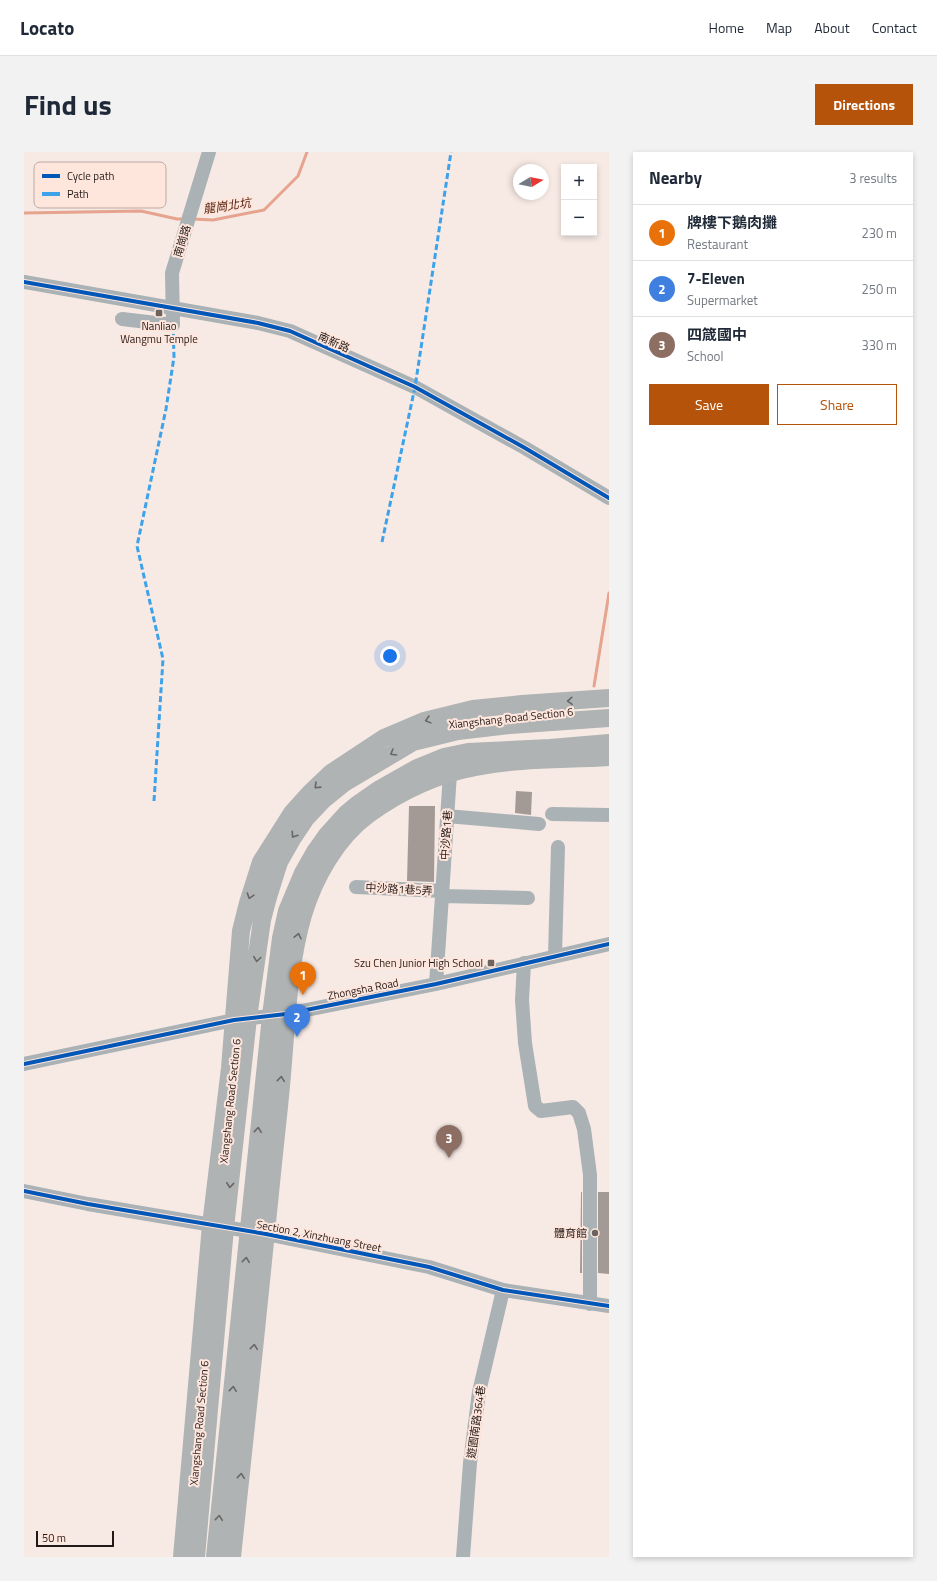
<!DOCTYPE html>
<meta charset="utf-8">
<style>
:root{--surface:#fff;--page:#f2f2f3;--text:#1f2937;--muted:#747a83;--line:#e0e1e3;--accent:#b45309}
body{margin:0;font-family:"Titillium Web","Noto Sans TC",sans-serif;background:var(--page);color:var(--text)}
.controls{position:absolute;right:12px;top:12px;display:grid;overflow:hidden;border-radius:0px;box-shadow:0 2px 6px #0003}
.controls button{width:36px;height:36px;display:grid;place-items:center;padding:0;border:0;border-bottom:1px solid var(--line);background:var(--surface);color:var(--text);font:20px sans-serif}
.compass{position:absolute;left:489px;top:12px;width:36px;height:36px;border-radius:50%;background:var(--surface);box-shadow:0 2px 6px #0003;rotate:80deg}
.scale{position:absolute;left:12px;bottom:10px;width:78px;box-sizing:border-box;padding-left:4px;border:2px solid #231a17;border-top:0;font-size:11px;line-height:14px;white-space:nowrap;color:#231a17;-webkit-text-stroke:3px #ffe6dd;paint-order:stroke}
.you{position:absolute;left:366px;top:504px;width:14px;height:14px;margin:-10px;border:3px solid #fff;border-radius:50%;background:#1a73e8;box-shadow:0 0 0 6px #1a73e833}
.badge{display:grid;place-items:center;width:26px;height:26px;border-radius:50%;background:var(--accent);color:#fff;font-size:13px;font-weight:700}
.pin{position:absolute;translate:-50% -33px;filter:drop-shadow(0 1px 2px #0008)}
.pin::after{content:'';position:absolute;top:21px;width:14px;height:12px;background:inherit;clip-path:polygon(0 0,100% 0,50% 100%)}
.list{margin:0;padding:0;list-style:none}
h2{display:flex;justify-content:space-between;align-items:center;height:52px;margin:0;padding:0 16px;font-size:17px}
h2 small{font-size:13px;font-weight:400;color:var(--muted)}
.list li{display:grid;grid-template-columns:26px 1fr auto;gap:12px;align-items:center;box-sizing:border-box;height:56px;padding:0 16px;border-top:1px solid var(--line)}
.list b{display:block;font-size:15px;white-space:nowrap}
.list p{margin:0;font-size:13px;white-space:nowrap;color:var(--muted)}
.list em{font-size:13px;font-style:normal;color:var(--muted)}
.actions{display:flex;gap:8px;padding:12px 16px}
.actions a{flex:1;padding:9px 0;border:1px solid var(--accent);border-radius:0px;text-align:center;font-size:14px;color:var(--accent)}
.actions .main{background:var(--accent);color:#fff}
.map{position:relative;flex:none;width:585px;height:1405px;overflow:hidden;border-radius:0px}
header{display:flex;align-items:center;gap:24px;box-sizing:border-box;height:56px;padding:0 20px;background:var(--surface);border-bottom:1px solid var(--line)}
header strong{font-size:19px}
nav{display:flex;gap:22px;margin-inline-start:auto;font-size:14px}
.intro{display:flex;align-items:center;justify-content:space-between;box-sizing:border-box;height:96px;padding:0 24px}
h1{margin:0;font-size:28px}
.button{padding:10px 18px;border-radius:0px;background:var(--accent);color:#fff;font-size:14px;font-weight:700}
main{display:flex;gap:24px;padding:0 24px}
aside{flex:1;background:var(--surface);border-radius:0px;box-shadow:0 2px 6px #0003}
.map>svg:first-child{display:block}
</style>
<header>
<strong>Locato</strong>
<nav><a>Home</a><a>Map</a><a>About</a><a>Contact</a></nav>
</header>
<div class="intro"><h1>Find us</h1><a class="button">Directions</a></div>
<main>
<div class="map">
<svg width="585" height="1405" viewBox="0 0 585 1405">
<rect width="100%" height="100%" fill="#f7eae5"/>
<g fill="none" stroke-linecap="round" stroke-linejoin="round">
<path stroke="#e6a38e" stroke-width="3" d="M0 61 117 59 153 67H161
M169 67 189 68 240 58 274 24 283 0
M570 534 585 441"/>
</g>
<path fill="#a39a96" d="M492 639 508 640 507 663 491 661Z
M385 654H411L410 730 383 729Z
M557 1040H558V1121H556Z
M574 1040H585V1122L574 1121Z"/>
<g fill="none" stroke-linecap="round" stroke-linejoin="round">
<path stroke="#aab2b5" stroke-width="14" d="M0 130 234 171 266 179 391 235 501 296 585 346
M98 167 149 173 148 121 185 0
M528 662 585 663
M423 664 515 672
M332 735 418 739
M418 744 426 621
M531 804 534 695
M500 811 498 848 501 891 511 954 517 959 549 955 555 961 560 977 566 1023V1152
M412 832 418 744 504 746
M0 912 210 868 262 862 412 832 585 792
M0 1039 64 1052 242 1082 405 1115 479 1138 585 1154
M439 1405 446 1311 455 1240 479 1138"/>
<path stroke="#afb3b3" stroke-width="18" d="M158 1405 187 1073 206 916 217 779 224 751 237 710 268 661 286 641 307 621 360 586 400 569 449 557 498 552 585 546
M172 1405 201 1076 224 866 238 768 244 745 255 710 268 687 282 666 299 648 320 631 389 590 434 579 486 573 585 566
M191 1405 247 864 257 786 263 759 279 721 291 700 303 683 322 662 334 652 354 638 393 616 420 605 444 600 526 596 585 591
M208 1405C223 1267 237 1130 251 992 254 965 257 938 259 910 263 861 265 811 279 763 290 726 313 685 345 662 377 639 414 622 452 615 496 606 541 608 585 605"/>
<path stroke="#3ea2ea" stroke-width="3" stroke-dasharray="6 3" stroke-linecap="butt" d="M358 390 391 235 427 0
M130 649 139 507 113 394 142 257 150 205 149 173"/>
<g stroke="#ffe6dd" stroke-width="6">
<path id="cycleway" d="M0 130 234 171 266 179 391 235 501 296 585 346
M0 912 210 868 262 862 412 832 585 792
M0 1039 64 1052 242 1082 405 1115 479 1138 585 1154"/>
</g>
<use href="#cycleway" stroke="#0057b8" stroke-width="4"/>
</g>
<defs><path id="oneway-chevron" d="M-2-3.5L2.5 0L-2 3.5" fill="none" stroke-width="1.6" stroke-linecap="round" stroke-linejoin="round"/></defs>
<g stroke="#696665">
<use href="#oneway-chevron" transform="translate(546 549) rotate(176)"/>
<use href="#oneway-chevron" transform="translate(404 568) rotate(165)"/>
<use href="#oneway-chevron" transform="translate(369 601) rotate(149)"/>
<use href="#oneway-chevron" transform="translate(293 634) rotate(136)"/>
<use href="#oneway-chevron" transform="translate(270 683) rotate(124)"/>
<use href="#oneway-chevron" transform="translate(226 744) rotate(108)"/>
<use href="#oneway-chevron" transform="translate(274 784) rotate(-77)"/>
<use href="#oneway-chevron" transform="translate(233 807) rotate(98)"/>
<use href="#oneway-chevron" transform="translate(257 927) rotate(-84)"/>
<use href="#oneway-chevron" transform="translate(234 978) rotate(-84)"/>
<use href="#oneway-chevron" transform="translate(206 1033) rotate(96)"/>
<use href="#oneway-chevron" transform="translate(222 1108) rotate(-84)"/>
<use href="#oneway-chevron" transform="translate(230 1195) rotate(-84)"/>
<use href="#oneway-chevron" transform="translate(209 1237) rotate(-84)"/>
<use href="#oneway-chevron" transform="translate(217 1324) rotate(-84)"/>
<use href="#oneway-chevron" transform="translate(195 1366) rotate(-84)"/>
</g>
<g fill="#6d635f" stroke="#ffe6dd" stroke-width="1.5">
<rect x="131" y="157" width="8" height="8" rx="2"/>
<rect x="463" y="807" width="8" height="8" rx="2"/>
<circle cx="571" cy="1081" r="4"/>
</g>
<g text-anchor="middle" stroke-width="4" stroke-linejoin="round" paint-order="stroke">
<g font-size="11" fill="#231a17" stroke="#ffe6dd">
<text transform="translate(158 89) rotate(-73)" y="4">南崗路</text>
<text transform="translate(310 190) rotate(24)" y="4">南新路</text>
<text transform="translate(487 566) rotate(-6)" y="4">Xiangshang Road Section 6</text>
<text transform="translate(422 683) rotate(-86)" y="4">中沙路1巷</text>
<text transform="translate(375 737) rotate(3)" y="4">中沙路1巷5弄</text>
<text transform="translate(339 837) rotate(-11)" y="4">Zhongsha Road</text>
<text transform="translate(206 949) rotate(-84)" y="4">Xiangshang Road Section 6</text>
<text transform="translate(295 1084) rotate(11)" y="4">Section 2, Xinzhuang Street</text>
<text transform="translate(452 1270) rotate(-82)" y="4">遊園南路364巷</text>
<text transform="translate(175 1271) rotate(-85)" y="4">Xiangshang Road Section 6</text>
</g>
<g font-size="11" fill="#231a17" stroke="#ffe6dd" text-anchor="end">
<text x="135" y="178" text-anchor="middle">Nanliao<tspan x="135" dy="13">Wangmu Temple</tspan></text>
<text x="459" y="815">Szu Chen Junior High School</text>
<text x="563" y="1085">體育館</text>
</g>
<g font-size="12" font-style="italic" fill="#58200c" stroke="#ffe6dd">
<text transform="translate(203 54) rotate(-8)" y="4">龍崗北坑</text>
</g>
</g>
<rect x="10" y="10" width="132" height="46" rx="6" fill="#ffe6dd" stroke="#bda9a2" stroke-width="1"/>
<rect x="18" y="22" width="18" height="4" fill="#0057b8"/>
<rect x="18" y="40" width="18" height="4" fill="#3ea2ea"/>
<g font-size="11" fill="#231a17">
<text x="43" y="28">Cycle path</text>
<text x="43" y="46">Path</text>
</g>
</svg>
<div class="controls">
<button>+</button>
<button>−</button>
</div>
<svg class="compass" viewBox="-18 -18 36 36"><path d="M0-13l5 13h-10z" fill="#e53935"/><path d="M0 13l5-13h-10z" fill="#747a83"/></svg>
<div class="scale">50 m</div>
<div class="you"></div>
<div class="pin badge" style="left:279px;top:843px;background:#e8710a">1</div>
<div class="pin badge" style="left:273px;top:885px;background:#3f7fe0">2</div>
<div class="pin badge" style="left:425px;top:1006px;background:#8d6e63">3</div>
</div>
<aside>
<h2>Nearby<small>3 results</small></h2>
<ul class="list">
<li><span class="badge" style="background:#e8710a">1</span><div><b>牌樓下鵝肉攤</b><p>Restaurant</p></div><em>230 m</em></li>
<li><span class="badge" style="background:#3f7fe0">2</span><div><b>7-Eleven</b><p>Supermarket</p></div><em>250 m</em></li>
<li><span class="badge" style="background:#8d6e63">3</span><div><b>四箴國中</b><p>School</p></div><em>330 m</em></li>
</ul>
<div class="actions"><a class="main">Save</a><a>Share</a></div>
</aside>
</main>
